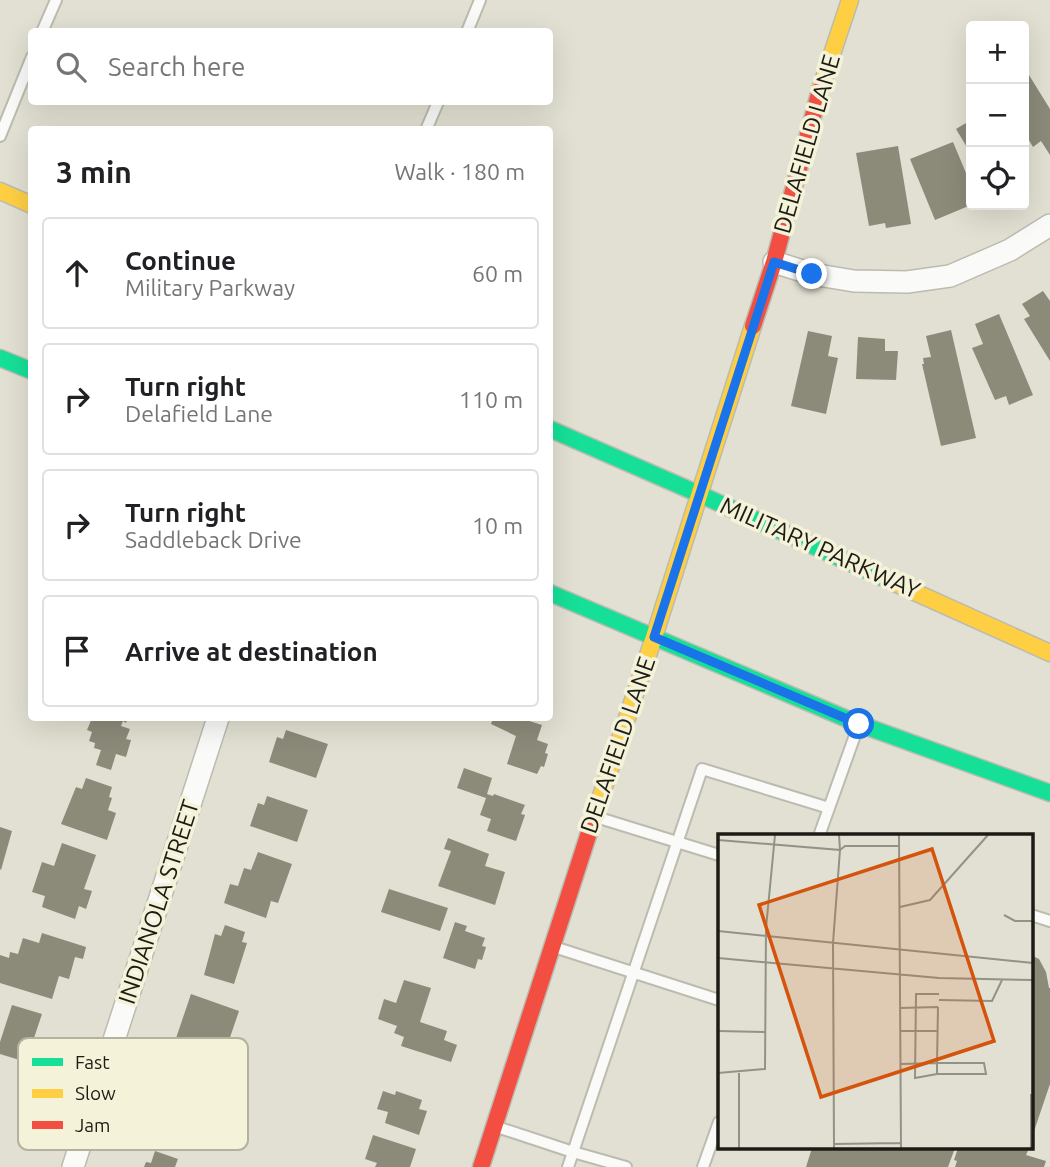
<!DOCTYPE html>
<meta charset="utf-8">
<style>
:root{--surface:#fff;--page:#f2f2f2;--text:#202124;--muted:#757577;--line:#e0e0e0}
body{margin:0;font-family:Ubuntu,sans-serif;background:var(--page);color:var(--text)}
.controls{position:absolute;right:21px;top:21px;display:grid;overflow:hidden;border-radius:7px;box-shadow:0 7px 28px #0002}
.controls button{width:63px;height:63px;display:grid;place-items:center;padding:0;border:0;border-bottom:2px solid var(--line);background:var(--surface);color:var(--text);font:35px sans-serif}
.stop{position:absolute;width:21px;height:21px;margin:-16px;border:5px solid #1a73e8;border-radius:50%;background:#fff}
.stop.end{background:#1a73e8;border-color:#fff;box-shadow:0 2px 7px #0008}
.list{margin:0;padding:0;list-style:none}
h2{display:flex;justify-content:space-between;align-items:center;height:91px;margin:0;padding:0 28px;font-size:30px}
h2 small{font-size:23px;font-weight:400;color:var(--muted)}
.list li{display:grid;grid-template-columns:46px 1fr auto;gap:21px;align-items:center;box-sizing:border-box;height:112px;margin:0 14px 14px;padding:0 14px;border:2px solid var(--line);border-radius:7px}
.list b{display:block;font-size:26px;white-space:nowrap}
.list p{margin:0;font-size:23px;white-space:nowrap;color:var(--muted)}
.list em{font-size:23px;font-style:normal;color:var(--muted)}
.icon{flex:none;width:38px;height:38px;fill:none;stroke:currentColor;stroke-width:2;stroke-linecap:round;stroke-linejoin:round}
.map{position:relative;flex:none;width:1050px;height:1167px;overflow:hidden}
.search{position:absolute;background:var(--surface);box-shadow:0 7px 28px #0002;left:28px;top:28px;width:525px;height:77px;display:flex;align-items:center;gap:18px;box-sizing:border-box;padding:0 24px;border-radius:7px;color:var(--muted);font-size:26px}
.panel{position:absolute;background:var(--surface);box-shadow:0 7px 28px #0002;left:28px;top:126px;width:525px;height:595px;border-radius:7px}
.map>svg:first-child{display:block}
</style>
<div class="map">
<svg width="1050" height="1167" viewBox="0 0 1050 1167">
<rect width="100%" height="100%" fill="#e1e0d2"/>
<path fill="#8c8a79" d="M1024 67 1050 109V155L1041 141 1033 147 1024 132Z
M971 120V154L956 129Z
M953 142 971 185V205L935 220 910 159Z
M898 146 911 224 886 228 885 223 869 226 856 153Z
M1043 291 1050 301V361L1024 319 1030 316 1022 304Z
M999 314 1033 395 1009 405 1006 396 995 400 972 348 983 344 975 324Z
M951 330 976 438 941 446 922 364H924L923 358 931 357 926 336Z
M808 331 832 336 828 356 838 358 826 414 791 406Z
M858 337 885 339V351H898L896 380 856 379Z
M92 718 103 721V718H128L126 723 123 721 121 726 130 729 126 739 131 740 126 757 116 754 111 770 96 765 101 750 94 748 95 743 89 741 92 732 87 730Z
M493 718H520L542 725 537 740 548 744 545 753 548 754 544 767 541 766 537 774 507 764 516 736 491 724Z
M286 730 328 744 316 778 269 762 277 737 283 739Z
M464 768 492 778 487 794 493 796 494 794 525 805 521 814 525 815 516 841 487 831 491 819 480 815 486 798 457 788Z
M86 778 112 787 109 797 112 798 108 810 116 813 107 840 61 824 76 787 82 789Z
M267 796 308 810 297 842 250 826 258 803 264 805Z
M0 827 12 831 1 870 0 869Z
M448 838 489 854 485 866 505 872 495 905 438 886 451 851 444 849Z
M62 843 96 855 84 889 92 891 86 909 79 906 75 919 42 907 45 896 32 892 42 862 54 866Z
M258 852 292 864 278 903 271 901 266 918 224 903 230 884 238 886 244 868 251 870Z
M389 889 448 908 440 931 381 912Z
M455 922 467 926 465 931 485 938 482 946 486 947 482 960 478 959 475 969 443 958Z
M225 925 245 932 242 942 247 943 234 984 204 975 215 934 221 936Z
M42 933 86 947 83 959 75 957 69 979 59 976 52 999 0 983V955L9 958 10 952 18 954 23 938 39 943Z
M1031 955 1039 959 1046 972 1049 988H1050V1084L1031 1140Z
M404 980 431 988 420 1022 447 1031 444 1040 457 1045 451 1062 401 1046 404 1037 394 1033 397 1026 378 1019 384 999 396 1003Z
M191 994 239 1011 221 1064 173 1047Z
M12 1005 42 1014 26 1062 0 1054V1042Z
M383 1091 395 1095 396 1091 422 1100 419 1109 427 1111 419 1135 385 1123 388 1112 377 1109Z
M373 1135 416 1149 410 1167H375L377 1163 365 1159Z
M812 1148H955L948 1167H806Z
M958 1148H1029L1026 1155 1046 1161 1044 1167H955L957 1161 954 1160Z
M155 1151 178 1159 175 1167H144L146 1162 151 1163Z"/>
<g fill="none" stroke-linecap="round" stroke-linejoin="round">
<g stroke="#bcbbb0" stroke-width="14">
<path id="lane" d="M42 32 56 0
M467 32 480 0
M426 130 438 102
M0 136 32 57
M596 817 719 855
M819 836 859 724
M1031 915 1050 921
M554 947 719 1000
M494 1126 573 1152 626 1167
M568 1167 702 769 829 808
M703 1167 719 1122"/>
</g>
<g stroke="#bcbbb0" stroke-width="24">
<path id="street" d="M774 262 812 274 854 281 907 282 950 276 1010 250 1050 225
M73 1167 218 718"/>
</g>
<g stroke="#bcbbb0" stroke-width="19">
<path id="fast" d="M0 358 32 371
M550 429 699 494 888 580
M550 593 859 724 1050 793"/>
</g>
<g stroke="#bcbbb0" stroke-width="19">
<path id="slow" d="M820 90 850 0
M0 191 32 205
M888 580 1050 653
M596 811 654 637 753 326"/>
</g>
<g stroke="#bcbbb0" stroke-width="19">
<path id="jam" d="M753 326 774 262 820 90
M481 1167 596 811"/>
</g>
<use href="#lane" stroke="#fafaf8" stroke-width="10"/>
<use href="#street" stroke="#fafaf8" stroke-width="21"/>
<use href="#fast" stroke="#16e098" stroke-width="16"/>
<use href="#slow" stroke="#ffcf43" stroke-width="16"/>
<use href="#jam" stroke="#f24e42" stroke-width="16"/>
</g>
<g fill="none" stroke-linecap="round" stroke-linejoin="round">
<path stroke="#1a73e8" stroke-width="9" d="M812 274 774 262 654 637 859 724"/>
</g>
<g text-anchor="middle" stroke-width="7" stroke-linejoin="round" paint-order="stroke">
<g font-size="24" fill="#1d1c14" stroke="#f4f2d9">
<text transform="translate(807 144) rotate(-74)" y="8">DELAFIELD LANE</text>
<text transform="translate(820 548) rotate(24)" y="8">MILITARY PARKWAY</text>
<text transform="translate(618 745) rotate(-71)" y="8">DELAFIELD LANE</text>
<text transform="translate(159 902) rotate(-72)" y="8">INDIANOLA STREET</text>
</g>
</g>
<g transform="translate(718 834)">
<rect width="315" height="315" fill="#e1e0d2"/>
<path fill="none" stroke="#939286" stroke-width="2" d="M121 1 122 16 127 12H181M181 1 183 314M0 6 122 16 115 109 116 314M182 73 212 66 270 1M286 81 297 87H315M0 97 315 129M0 124 221 144 315 146M221 166 274 167 284 146M182 174 220 173M0 197 47 198M182 197H220M183 230 219 229H266L268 240H219V229L220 173M0 239 47 235 48 94 57 1M219 240 197 244 198 160H221M116 310 182 309M21 314V239M313 314V260"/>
<path fill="#d4530d" fill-opacity="0.15" stroke="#d4530d" stroke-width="3.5" d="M214 15 276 207 103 263 41 71Z"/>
<rect width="315" height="315" fill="none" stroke="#1d1c14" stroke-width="3.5"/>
</g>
<rect x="18" y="1038" width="230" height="112" rx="10" fill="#f4f2d9" stroke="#b4b29e" stroke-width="2"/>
<rect x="32" y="1058" width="31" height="8" fill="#16e098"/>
<rect x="32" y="1089" width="31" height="9" fill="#ffcf43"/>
<rect x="32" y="1121" width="31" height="8" fill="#f24e42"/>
<g font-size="19" fill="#1d1c14">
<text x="75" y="1069">Fast</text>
<text x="75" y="1100">Slow</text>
<text x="75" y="1132">Jam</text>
</g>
</svg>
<div class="controls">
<button>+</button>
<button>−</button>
<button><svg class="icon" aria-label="locate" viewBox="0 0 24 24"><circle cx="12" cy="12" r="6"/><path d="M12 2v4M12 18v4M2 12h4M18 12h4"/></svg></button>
</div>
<div class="stop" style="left:859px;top:724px"></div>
<div class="stop end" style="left:812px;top:274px"></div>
<div class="search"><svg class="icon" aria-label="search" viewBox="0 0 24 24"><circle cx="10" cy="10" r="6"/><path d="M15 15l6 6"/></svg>Search here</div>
<section class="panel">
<h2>3 min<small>Walk · 180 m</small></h2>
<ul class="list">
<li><svg class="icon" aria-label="ahead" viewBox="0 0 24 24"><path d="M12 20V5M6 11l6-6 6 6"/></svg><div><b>Continue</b><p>Military Parkway</p></div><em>60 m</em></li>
<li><svg class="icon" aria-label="right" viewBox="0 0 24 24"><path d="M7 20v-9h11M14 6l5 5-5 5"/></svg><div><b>Turn right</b><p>Delafield Lane</p></div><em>110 m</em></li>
<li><svg class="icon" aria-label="right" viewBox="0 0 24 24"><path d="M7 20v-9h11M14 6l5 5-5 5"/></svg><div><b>Turn right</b><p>Saddleback Drive</p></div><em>10 m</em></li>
<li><svg class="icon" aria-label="arrive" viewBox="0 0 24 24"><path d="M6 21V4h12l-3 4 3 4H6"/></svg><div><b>Arrive at destination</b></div></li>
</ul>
</section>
</div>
